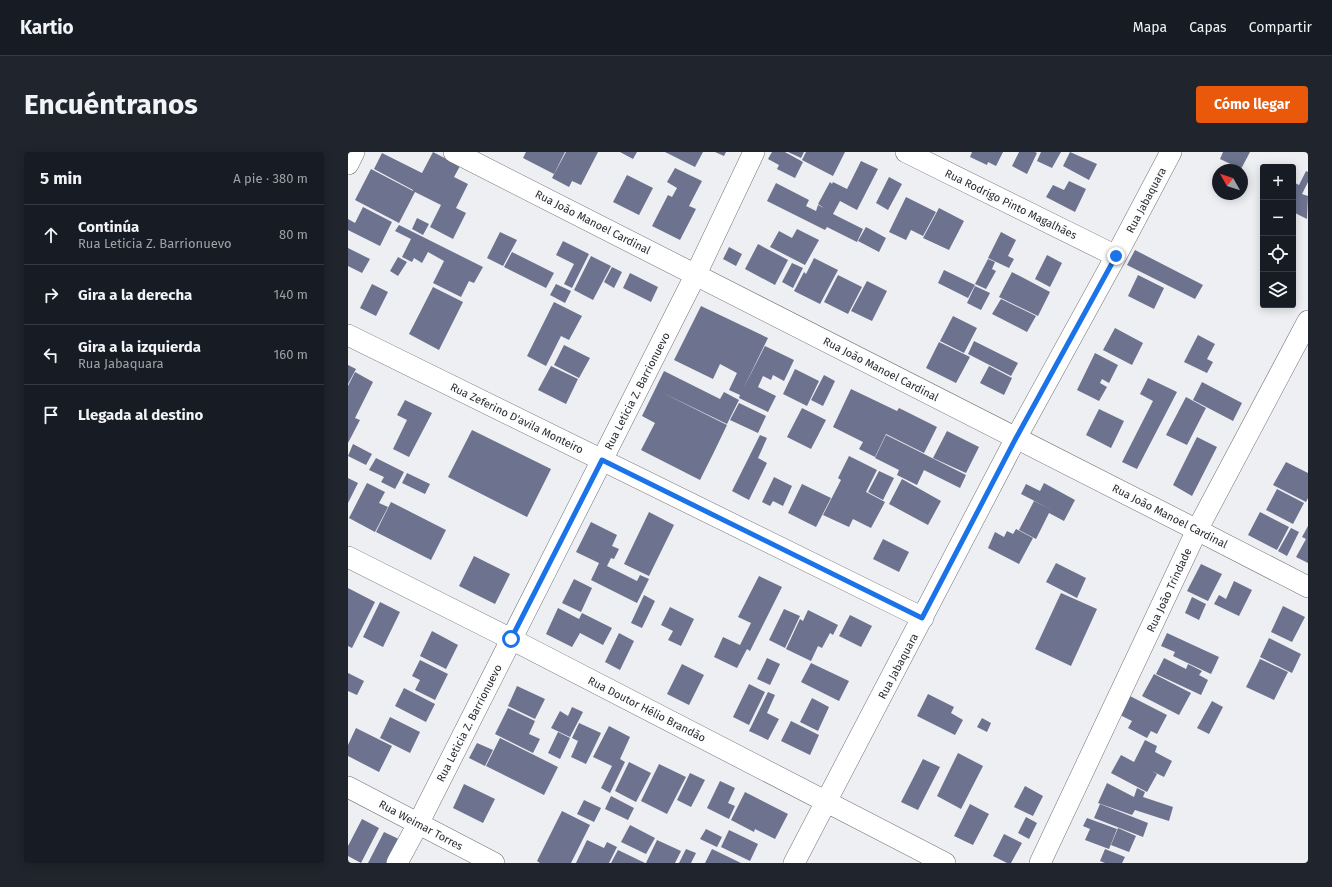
<!DOCTYPE html>
<html lang="es">
<meta charset="utf-8">
<style>
:root{--surface:#171b24;--page:#20242c;--text:#f1f3f6;--muted:#9ea1a6;--line:#363941;--accent:#ea580c}
body{margin:0;font-family:"Fira Sans",sans-serif;background:var(--page);color:var(--text)}
.controls{position:absolute;right:12px;top:12px;display:grid;overflow:hidden;border-radius:4px;box-shadow:0 2px 10px #0003}
.controls button{width:36px;height:36px;display:grid;place-items:center;padding:0;border:0;border-bottom:1px solid var(--line);background:var(--surface);color:var(--text);font:20px sans-serif}
.compass{position:absolute;left:864px;top:12px;width:36px;height:36px;border-radius:50%;background:var(--surface);box-shadow:0 2px 10px #0003;rotate:309deg}
.stop{position:absolute;width:12px;height:12px;margin:-9px;border:3px solid #1a73e8;border-radius:50%;background:#fff}
.stop.end{background:#1a73e8;border-color:#fff;box-shadow:0 1px 4px #0008}
.list{margin:0;padding:0;list-style:none}
h2{display:flex;justify-content:space-between;align-items:center;height:52px;margin:0;padding:0 16px;font-size:17px}
h2 small{font-size:13px;font-weight:400;color:var(--muted)}
.list li{display:grid;grid-template-columns:26px 1fr auto;gap:12px;align-items:center;box-sizing:border-box;height:60px;padding:0 16px;border-top:1px solid var(--line)}
.list b{display:block;font-size:15px;white-space:nowrap}
.list p{margin:0;font-size:13px;white-space:nowrap;color:var(--muted)}
.list em{font-size:13px;font-style:normal;color:var(--muted)}
.icon{flex:none;width:22px;height:22px;fill:none;stroke:currentColor;stroke-width:2;stroke-linecap:round;stroke-linejoin:round}
.map{position:relative;flex:none;width:960px;height:711px;overflow:hidden;border-radius:4px}
header{display:flex;align-items:center;gap:24px;box-sizing:border-box;height:56px;padding:0 20px;background:var(--surface);border-bottom:1px solid var(--line)}
header strong{font-size:19px}
nav{display:flex;gap:22px;margin-inline-start:auto;font-size:14px}
.intro{display:flex;align-items:center;justify-content:space-between;box-sizing:border-box;height:96px;padding:0 24px}
h1{margin:0;font-size:28px}
.button{padding:10px 18px;border-radius:4px;background:var(--accent);color:#fff;font-size:14px;font-weight:700}
main{display:flex;gap:24px;padding:0 24px}
aside{flex:1;background:var(--surface);border-radius:4px;box-shadow:0 2px 10px #0003}
.map>svg:first-child{display:block}
</style>
<header>
<strong>Kartio</strong>
<nav><a>Mapa</a><a>Capas</a><a>Compartir</a></nav>
</header>
<div class="intro"><h1>Encuéntranos</h1><a class="button">Cómo llegar</a></div>
<main>
<aside>
<h2>5 min<small>A pie · 380 m</small></h2>
<ul class="list">
<li><svg class="icon" aria-label="ahead" viewBox="0 0 24 24"><path d="M12 20V5M6 11l6-6 6 6"/></svg><div><b>Continúa</b><p>Rua Leticia Z. Barrionuevo</p></div><em>80 m</em></li>
<li><svg class="icon" aria-label="right" viewBox="0 0 24 24"><path d="M7 20v-9h11M14 6l5 5-5 5"/></svg><div><b>Gira a la derecha</b></div><em>140 m</em></li>
<li><svg class="icon" aria-label="left" viewBox="0 0 24 24"><path d="M17 20v-9H6M10 6l-5 5 5 5"/></svg><div><b>Gira a la izquierda</b><p>Rua Jabaquara</p></div><em>160 m</em></li>
<li><svg class="icon" aria-label="arrive" viewBox="0 0 24 24"><path d="M6 21V4h12l-3 4 3 4H6"/></svg><div><b>Llegada al destino</b></div></li>
</ul>
</aside>
<div class="map">
<svg width="960" height="711" viewBox="0 0 960 711">
<rect width="100%" height="100%" fill="#eeeff3"/>
<path fill="#6d728e" d="M85 0 112 14 106 25 120 32 108 56 118 61 105 87 82 75 93 53 67 40 51 71 7 48 23 17 65 39V38L26 17 34 1 74 21Z
M178 0H217L206 22 175 6Z
M218 0H250L233 33 224 29 221 35 204 26Z
M272 0H289L285 7Z
M317 0H355L347 15Z
M367 0H378L376 4Z
M424 0H437L455 10 447 26 429 17 431 13 420 7Z
M440 0H456L453 6Z
M458 0H497L485 24 454 8Z
M624 0H655L648 14 640 10 639 13 622 5Z
M671 0H687L689 1 679 22 664 14Z
M693 0H713L704 16 689 9Z
M722 0 749 12 741 28 715 14Z
M875 0H902L893 17 872 7Z
M513 9 530 17 509 58 492 49 485 62 515 77 509 90 479 75 477 78 419 49 428 31 461 48 458 54 468 59 470 53 476 56 470 52 482 30 484 32 485 30 499 37Z
M327 16 354 29 341 54 348 57 332 88 304 74 320 43 324 45 329 36 319 30Z
M958 19 960 20V30L954 42 960 44 959 67 945 60V30L951 33Z
M279 23 305 36 291 63 265 50Z
M541 25 554 32 540 58 528 51Z
M721 29 738 37 727 60 698 45 705 33 716 38Z
M558 45 588 60 575 84 563 78 558 88 541 80Z
M15 55 44 70 32 94 0 78V67L7 71Z
M591 56 616 69 601 98 575 86Z
M69 66 81 72 75 83 64 77Z
M51 73 135 115 126 131 121 129 113 145 85 131 96 109 80 100 74 111 66 106 64 110 54 105 63 87 47 79Z
M518 75 538 86 531 100 510 89Z
M449 77 471 88 457 113 422 95 431 79 444 86Z
M152 80 169 88 155 114 139 106Z
M653 80 668 88 660 104 666 107 661 116 640 106Z
M215 89 241 102 224 136 216 132 226 112 208 103Z
M410 92 440 108 427 133 397 117Z
M381 95 394 102 388 114 375 107Z
M0 96 22 107 14 121 0 114Z
M787 98 855 133 847 147 779 113Z
M164 100 206 121 198 136 156 115Z
M699 103 714 111 702 135 687 127Z
M243 104 263 114 245 148 226 138Z
M50 105 59 110 50 124 42 119Z
M466 106 490 118 472 152 446 139 456 120 458 122Z
M640 107 647 110 644 117 648 119 638 137 627 132Z
M444 111 455 116 445 136 434 130Z
M264 115 274 120 266 136 256 130Z
M596 118 627 133 620 146 590 131Z
M664 120 702 140 690 164 651 145Z
M282 121 310 135 303 150 275 136Z
M490 123 514 135 500 162 476 150Z
M790 123 816 136 806 157 780 144Z
M519 129 539 139 524 169 503 159Z
M24 132 40 140 28 164 12 156Z
M208 132 223 139 217 151 202 143Z
M627 134 642 141 633 158 619 151Z
M85 135 115 150 91 198 61 182Z
M653 147 688 164 679 180 644 162Z
M206 150 234 164 221 188 213 184 198 214 179 204Z
M353 154 420 186 395 237 417 194 446 208 436 229 425 223 423 228 415 224 410 235 428 244 420 260 391 246 392 243 381 238 389 221 372 212 365 227 326 208Z
M605 164 629 176 616 201 592 189Z
M767 176 795 191 784 213 755 198Z
M850 183 867 192 859 207 865 210 859 221 836 210Z
M626 189 670 211 663 224 620 202Z
M591 190 622 205 608 231 578 216Z
M216 193 242 206 231 226 206 213Z
M747 201 770 213 761 231 754 227 752 231 759 235 751 249 729 238Z
M0 213 8 217 0 232Z
M203 214 230 227 218 252 190 238Z
M641 214 664 226 656 243 632 231Z
M447 217 471 229 459 254 435 242Z
M316 219 372 247 376 240 391 248 379 272 313 240 379 273 366 300 345 290 366 300 352 328 293 298 307 271 294 264Z
M7 220 25 230 7 266 12 268 0 291V234Z
M476 223 487 229 475 254 463 248Z
M800 226 829 240 789 317 774 310 805 249 792 242Z
M854 230 894 251 885 269 845 248Z
M503 237 549 259 551 256 589 275 576 301 538 282 527 305 511 297 515 290 485 275Z
M838 245 858 256 839 293 818 283Z
M57 248 84 261 61 305 45 297 59 268 49 263Z
M391 251 418 264 410 281 382 268Z
M454 256 478 268 463 297 439 285Z
M751 257 776 269 763 296 738 283Z
M124 278 203 317 179 365 100 325Z
M599 279 631 295 618 321 585 306Z
M412 283 419 286 410 306 419 311 401 348 384 339Z
M538 283 618 323 612 336 576 318 569 333 549 323 551 318 527 306Z
M849 285 869 295 844 344 825 333Z
M5 292 24 302 18 313 0 304Z
M501 304 529 318 518 340 537 350 523 376 505 367 501 375 475 363 493 328 490 326Z
M28 306 56 320 47 337 33 330 36 325 21 318Z
M938 310 960 321V346L958 350 925 333Z
M531 319 546 326 535 348 520 340Z
M59 321 82 332 77 342 54 331Z
M426 325 444 334 435 354 425 349 422 354 414 350Z
M0 326 10 331 0 351Z
M554 327 593 349 580 373 541 352Z
M19 331 37 340 31 351 40 355 27 380 1 366Z
M696 331 727 348 716 369 701 361 688 387 671 378 686 349 704 358 673 342 678 332 692 339Z
M454 332 483 346 468 375 440 361Z
M929 337 956 351 945 372 918 358Z
M43 350 98 378 83 408 28 380Z
M301 360 326 373 301 424 276 412Z
M912 360 941 375 929 398 900 383Z
M243 370 269 383 264 394 271 397 266 407 263 406 259 414 289 429 292 423 301 427 289 451 243 428 251 411 228 400Z
M960 374V411L948 405 958 387 954 385Z
M943 376 951 380 939 404 930 399Z
M668 377 685 386 671 412 640 396 647 380 656 385 659 379 665 382Z
M535 387 561 400 551 420 525 407Z
M126 404 162 422 147 452 111 434Z
M708 411 738 426 729 446 698 430Z
M853 412 874 422 860 449 839 439Z
M411 424 434 435 402 499 399 497 389 516 366 505 375 485 392 493 403 471 390 465Z
M226 427 244 436 233 460 214 451Z
M886 429 904 438 891 464 866 452 871 443 878 447Z
M0 436 27 450 4 496 0 494Z
M713 441 749 457 723 514 687 497Z
M296 443 307 449 294 476 283 471Z
M844 445 858 452 851 468 837 461Z
M32 450 52 460 35 495 15 485Z
M935 454 957 465 944 490 923 480Z
M322 455 346 467 333 494 320 488 325 479 313 473Z
M210 456 231 467 234 461 264 476 255 493 232 481 224 495 198 482Z
M436 457 452 464 437 496 421 488Z
M460 458 490 473 485 483 482 481 474 496 470 494 463 509 438 497 452 467 455 469Z
M502 463 524 474 513 495 491 484Z
M84 479 110 493 98 517 72 504Z
M271 481 286 489 272 518 257 510Z
M819 481 871 505 863 522 825 504 827 500 813 494Z
M921 486 953 502 944 521 912 505Z
M419 506 432 512 422 533 409 527Z
M816 506 838 517 840 512 854 519 851 523 860 528 853 543 808 522Z
M912 507 940 520 926 548 898 535Z
M72 508 100 522 87 548 67 538 72 528 64 524Z
M463 511 501 529 491 549 453 530Z
M334 512 356 523 341 553 319 542Z
M0 521 16 529 9 543 0 539Z
M806 522 843 541 831 563 794 544Z
M401 532 417 540 401 573 385 565Z
M169 534 197 547 187 567 160 554Z
M56 536 87 552 78 570 47 554Z
M420 540 427 543 419 561 431 567 420 588 401 579Z
M580 542 606 555 603 561 615 568 607 583 569 564Z
M780 543 819 563 809 582 803 579 799 586 780 576 784 569 770 562Z
M464 546 481 555 470 579 452 570Z
M864 549 875 555 861 582 849 576Z
M224 555 235 560 222 585 203 576 212 559 220 564Z
M160 556 187 569 181 582 192 587 185 601 147 582Z
M42 565 72 580 62 601 32 586Z
M634 566 643 571 639 580 629 575Z
M443 569 471 583 462 603 433 589Z
M231 571 253 581 238 612 223 605 230 589 224 586Z
M261 574 282 585 272 607 277 610 262 641 253 636 264 614 245 605Z
M8 576 44 594 31 620 0 604V593Z
M210 580 222 586 212 607 200 601Z
M152 586 210 615 196 643 138 614Z
M797 588 809 594 807 600 824 609 816 625 804 619 809 622 799 640 763 621 773 603 786 610Z
M129 591 145 598 137 614 121 606Z
M610 601 635 614 613 657 589 644Z
M575 607 592 615 570 658 553 650Z
M281 610 303 621 288 650 267 639Z
M311 612 338 625 319 662 293 649Z
M342 621 357 628 343 655 329 648Z
M372 629 387 636 380 651 387 654 381 667 359 656Z
M759 631 786 645 789 636 797 640 795 645 825 655 821 669 787 658 784 663 750 651Z
M116 632 147 647 135 671 105 656Z
M677 634 695 644 685 664 666 655Z
M397 640 440 662 427 687 407 677 406 680 383 668Z
M263 644 286 656 280 668 257 657Z
M236 648 253 656 246 670 229 662Z
M622 652 641 662 625 693 606 684Z
M752 652 800 671 795 685 746 666Z
M214 659 242 673 223 711H192L189 709Z
M678 665 689 671 681 687 670 681Z
M739 666 769 677 761 697 737 688 742 677 735 674Z
M14 667 31 676 13 711 0 704V694Z
M282 673 307 686 298 702 273 690Z
M770 676 788 684 781 700 763 693Z
M358 677 374 685 369 695 352 687Z
M381 678 410 692 402 709 373 695Z
M36 680 57 690 46 711H20Z
M656 682 674 691 663 711H659L645 704Z
M239 688 256 696 259 690 269 695 261 711H228Z
M309 688 333 699 327 711H298Z
M338 697 348 701 343 711H331Z
M364 697 393 711H357Z
M757 697 777 705 774 711H757L752 709Z
M270 698 297 711H263Z"/>
<g fill="none" stroke-linecap="round" stroke-linejoin="round">
<g stroke="#737377" stroke-width="22">
<path id="minor" d="M106 0 849 378 960 435
M558 0 768 104
M0 12 6 0
M0 183 575 466
M0 405 163 487 597 711
M0 635 146 711
M49 711 70 672 348 122 406 0
M446 711 668 286 768 104 823 0
M692 711 849 378 960 169"/>
</g>
<use href="#minor" stroke="#fff" stroke-width="21"/>
</g>
<g fill="none" stroke-linecap="round" stroke-linejoin="round">
<path stroke="#1a73e8" stroke-width="5" d="M163 487 254 308 574 466 668 286 768 104"/>
</g>
<g text-anchor="middle" stroke-width="4" stroke-linejoin="round" paint-order="stroke">
<g font-size="11" fill="#2c2c2d" stroke="#fcfdff">
<text transform="translate(798 48) rotate(-62)" y="4">Rua Jabaquara</text>
<text transform="translate(663 52) rotate(26)" y="4">Rua Rodrigo Pinto Magalhães</text>
<text transform="translate(245 70) rotate(27)" y="4">Rua João Manoel Cardinal</text>
<text transform="translate(533 217) rotate(27)" y="4">Rua João Manoel Cardinal</text>
<text transform="translate(289 239) rotate(-63)" y="4">Rua Leticia Z. Barrionuevo</text>
<text transform="translate(169 266) rotate(26)" y="4">Rua Zeferino D'avila Monteiro</text>
<text transform="translate(822 364) rotate(27)" y="4">Rua João Manoel Cardinal</text>
<text transform="translate(821 438) rotate(-65)" y="4">Rua João Trindade</text>
<text transform="translate(550 514) rotate(-62)" y="4">Rua Jabaquara</text>
<text transform="translate(299 557) rotate(27)" y="4">Rua Doutor Hélio Brandão</text>
<text transform="translate(121 571) rotate(-63)" y="4">Rua Leticia Z. Barrionuevo</text>
<text transform="translate(73 673) rotate(28)" y="4">Rua Weimar Torres</text>
</g>
</g>
</svg>
<div class="controls">
<button>+</button>
<button>−</button>
<button><svg class="icon" aria-label="locate" viewBox="0 0 24 24"><circle cx="12" cy="12" r="6"/><path d="M12 2v4M12 18v4M2 12h4M18 12h4"/></svg></button>
<button><svg class="icon" aria-label="layers" viewBox="0 0 24 24"><path d="M12 4l9 5-9 5-9-5zM3 14l9 5 9-5"/></svg></button>
</div>
<svg class="compass" viewBox="-18 -18 36 36"><path d="M0-13l5 13h-10z" fill="#e53935"/><path d="M0 13l5-13h-10z" fill="#9ea1a6"/></svg>
<div class="stop" style="left:163px;top:487px"></div>
<div class="stop end" style="left:768px;top:104px"></div>
</div>
</main>
